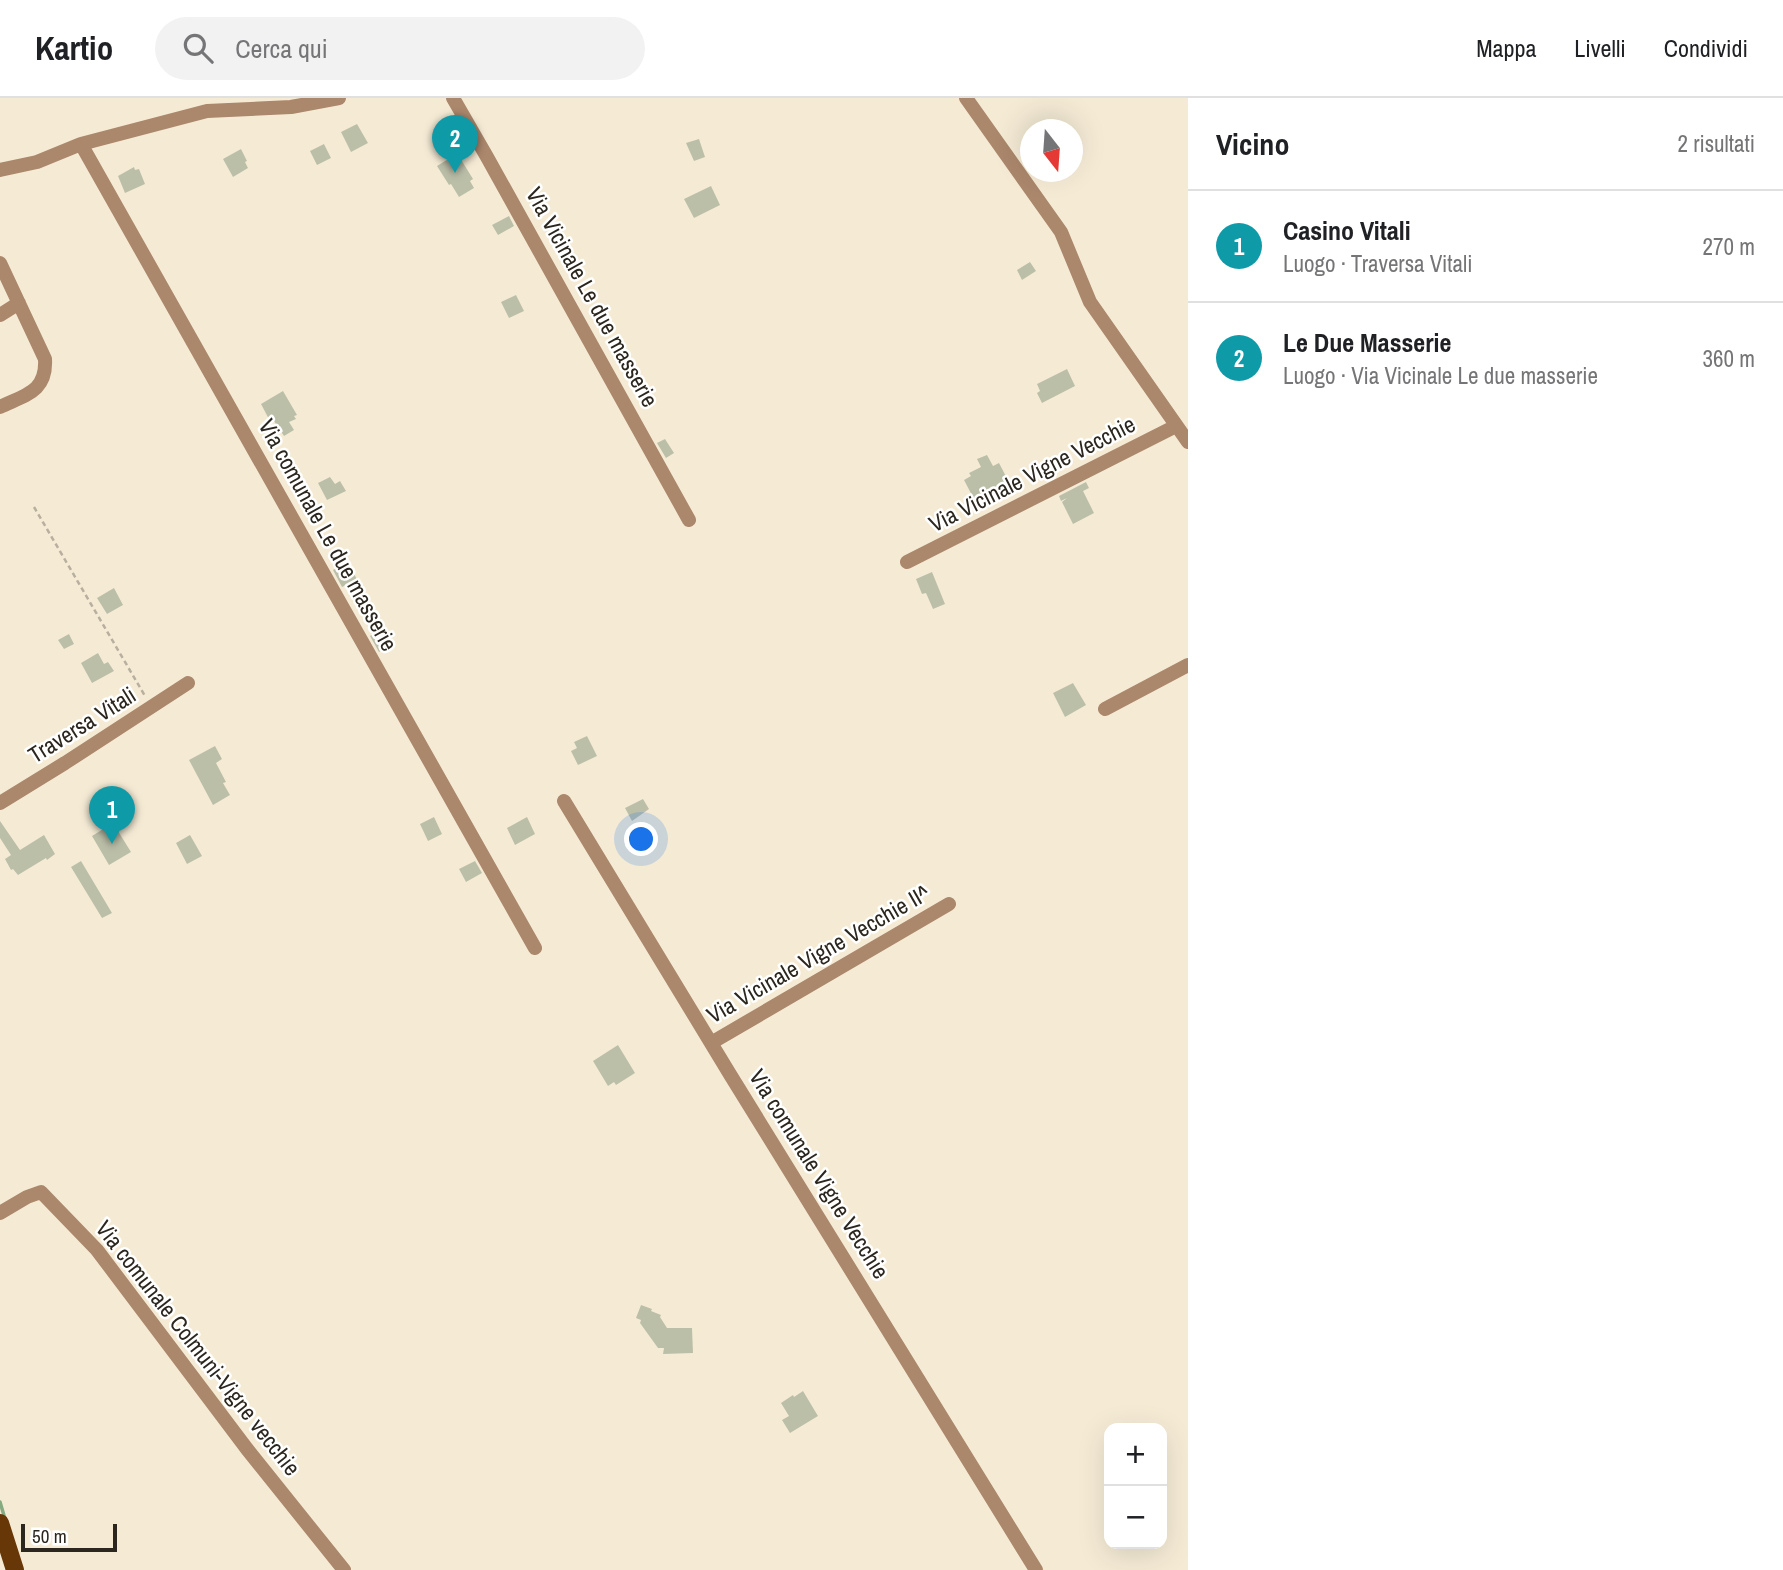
<!DOCTYPE html>
<html lang="it">
<meta charset="utf-8">
<style>
:root{--surface:#fff;--page:#f2f2f2;--text:#202124;--muted:#757577;--line:#e0e0e0;--accent:#ea580c}
body{margin:0;font-family:"Archivo Narrow",sans-serif;background:var(--page);color:var(--text)}
.controls{position:absolute;right:21px;bottom:21px;display:grid;overflow:hidden;border-radius:14px;box-shadow:0 7px 28px #0002}
.controls button{width:63px;height:63px;display:grid;place-items:center;padding:0;border:0;border-bottom:2px solid var(--line);background:var(--surface);color:var(--text);font:35px sans-serif}
.compass{position:absolute;left:1020px;top:21px;width:63px;height:63px;border-radius:50%;background:var(--surface);box-shadow:0 7px 28px #0002;rotate:163deg}
.scale{position:absolute;left:21px;bottom:18px;width:96px;box-sizing:border-box;padding-left:7px;border:4px solid #2b271f;border-top:0;font-size:19px;line-height:24px;white-space:nowrap;color:#2b271f;-webkit-text-stroke:5px #fff;paint-order:stroke}
.you{position:absolute;left:642px;top:742px;width:24px;height:24px;margin:-18px;border:5px solid #fff;border-radius:50%;background:#1a73e8;box-shadow:0 0 0 10px #1a73e833}
.badge{display:grid;place-items:center;width:46px;height:46px;border-radius:50%;background:var(--accent);color:#fff;font-size:23px;font-weight:700}
.pin{position:absolute;translate:-50% -58px;filter:drop-shadow(0 2px 4px #0008)}
.pin::after{content:'';position:absolute;top:37px;width:24px;height:21px;background:inherit;clip-path:polygon(0 0,100% 0,50% 100%)}
.list{margin:0;padding:0;list-style:none}
h2{display:flex;justify-content:space-between;align-items:center;height:91px;margin:0;padding:0 28px;font-size:30px}
h2 small{font-size:23px;font-weight:400;color:var(--muted)}
.list li{display:grid;grid-template-columns:46px 1fr auto;gap:21px;align-items:center;box-sizing:border-box;height:112px;padding:0 28px;border-top:2px solid var(--line)}
.list b{display:block;font-size:26px;white-space:nowrap}
.list p{margin:0;font-size:23px;white-space:nowrap;color:var(--muted)}
.list em{font-size:23px;font-style:normal;color:var(--muted)}
.icon{flex:none;width:38px;height:38px;fill:none;stroke:currentColor;stroke-width:2;stroke-linecap:round;stroke-linejoin:round}
.map{position:relative;flex:none;width:1188px;height:1472px;overflow:hidden}
header{display:flex;align-items:center;gap:42px;box-sizing:border-box;height:98px;padding:0 35px;background:var(--surface);border-bottom:2px solid var(--line)}
header strong{font-size:33px}
nav{display:flex;gap:38px;margin-inline-start:auto;font-size:24px}
.search{width:490px;height:63px;background:var(--page);display:flex;align-items:center;gap:18px;box-sizing:border-box;padding:0 24px;border-radius:38px;color:var(--muted);font-size:26px}
main{display:flex}
aside{flex:1;background:var(--surface)}
.map>svg:first-child{display:block}
</style>
<header>
<strong>Kartio</strong>
<div class="search"><svg class="icon" aria-label="search" viewBox="0 0 24 24"><circle cx="10" cy="10" r="6"/><path d="M15 15l6 6"/></svg>Cerca qui</div>
<nav><a>Mappa</a><a>Livelli</a><a>Condividi</a></nav>
</header>
<main>
<div class="map">
<svg width="1188" height="1472" viewBox="0 0 1188 1472">
<rect width="100%" height="100%" fill="#f5ebd5"/>
<path fill="#88aa80" d="M455 22 464 38 455 43 446 27Z"/>
<g fill="none" stroke-linecap="round" stroke-linejoin="round">
<path stroke="#88aa80" stroke-width="3.5" d="M0 1404 5 1421"/>
</g>
<path fill="#bcbfa8" d="M357 26 368 45 351 54 341 34Z
M699 41 705 59 694 63 686 45Z
M324 46 331 60 317 67 310 53Z
M241 51 247 63 245 64 248 70 233 79 223 61Z
M450 60 452 64 460 60 473 81 470 83 474 90 459 99 451 86 449 87 437 68Z
M134 69 135 72 139 71 145 86 125 95 118 78Z
M711 88 720 107 694 120 684 101Z
M509 118 514 128 498 137 492 127Z
M1030 164 1036 173 1022 182 1017 172Z
M516 197 524 213 509 220 501 204Z
M1067 271 1075 288 1042 305 1037 295 1040 293 1037 286Z
M283 293 297 317 294 318 296 321 289 324 294 332 284 338 274 323 271 325 261 306Z
M665 341 674 355 666 360 657 345Z
M987 357 993 368 999 365 1011 388 976 405 964 382 971 378 969 375 981 369 977 361Z
M330 379 335 386 340 383 346 393 327 402 318 385Z
M1086 384 1089 390 1083 393 1094 415 1073 426 1062 404 1067 400 1061 403 1059 398Z
M349 464 357 482 342 489 333 472Z
M932 474 945 506 933 511 926 495 922 496 916 481Z
M114 490 123 507 107 516 97 500Z
M385 529 394 546 379 554 370 538Z
M69 536 74 546 64 551 58 542Z
M98 555 104 566 108 564 114 573 92 585 81 565Z
M1073 585 1086 607 1065 619 1053 595Z
M587 638 597 658 578 667 571 653 577 650 574 644Z
M215 648 222 661 216 665 226 684 223 685 230 697 213 707 189 662Z
M643 701 649 711 632 723 625 710Z
M434 719 442 736 428 743 420 726Z
M527 719 535 736 515 747 507 730Z
M0 723 20 752 44 737 55 756 47 762 46 760 18 777 13 771 11 772 5 761 11 757 0 740Z
M113 725 131 754 109 767 92 738Z
M190 737 202 758 187 766 176 745Z
M81 763 112 815 102 820 71 769Z
M475 763 482 775 466 784 459 771Z
M618 947 635 975 616 987 614 984 608 988 593 963Z
M641 1207 652 1211 651 1213 661 1217 660 1219 667 1230H692L693 1255 663 1256 664 1250H658L640 1225 641 1222 636 1220Z
M803 1293 818 1318 790 1335 782 1322 789 1318 781 1305 793 1297 794 1299Z
M277 1345 283 1356 274 1361 268 1350Z"/>
<g fill="none" stroke-linecap="round" stroke-linejoin="round">
<path stroke="#b8af9e" stroke-width="2.5" stroke-dasharray="5 3.5" stroke-linecap="butt" d="M34 409 145 598"/>
<path stroke="#ab876c" stroke-width="14" d="M453 0 487 59 689 422
M966 0 1061 134 1090 204 1188 344
M81 46 535 850
M0 72 37 64 81 46 207 13 291 9 339 0
M0 165 45 261C47 294 25 297 0 309
M0 217 19 205
M907 464 1176 328
M1105 611 1188 567
M564 703 731 978 1036 1472
M0 705 65 665 188 585
M711 945 949 806
M0 1115 27 1099 41 1094 97 1152 247 1351 344 1472"/>
<path stroke="#683708" stroke-width="18" d="M0 1425 15 1472"/>
</g>
<g text-anchor="middle" stroke-width="5" stroke-linejoin="round" paint-order="stroke">
<g font-size="23" fill="#2b271f" stroke="#fff">
<text transform="translate(592 199) rotate(61)" y="8">Via Vicinale Le due masserie</text>
<text transform="translate(1032 376) rotate(-27)" y="8">Via Vicinale Vigne Vecchie</text>
<text transform="translate(328 437) rotate(61)" y="8">Via comunale Le due masserie</text>
<text transform="translate(82 627) rotate(-32)" y="8">Traversa Vitali</text>
<text transform="translate(818 856) rotate(-30)" y="8">Via Vicinale Vigne Vecchie II^</text>
<text transform="translate(819 1076) rotate(58)" y="8">Via comunale Vigne Vecchie</text>
<text transform="translate(198 1250) rotate(52)" y="8">Via comunale Colmuni-Vigne vecchie</text>
</g>
</g>
</svg>
<div class="controls">
<button>+</button>
<button>−</button>
</div>
<svg class="compass" viewBox="-18 -18 36 36"><path d="M0-13l5 13h-10z" fill="#e53935"/><path d="M0 13l5-13h-10z" fill="#757577"/></svg>
<div class="scale">50 m</div>
<div class="you"></div>
<div class="pin badge" style="left:112px;top:746px;background:#0f9aa8">1</div>
<div class="pin badge" style="left:455px;top:75px;background:#0f9aa8">2</div>
</div>
<aside>
<h2>Vicino<small>2 risultati</small></h2>
<ul class="list">
<li><span class="badge" style="background:#0f9aa8">1</span><div><b>Casino Vitali</b><p>Luogo · Traversa Vitali</p></div><em>270 m</em></li>
<li><span class="badge" style="background:#0f9aa8">2</span><div><b>Le Due Masserie</b><p>Luogo · Via Vicinale Le due masserie</p></div><em>360 m</em></li>
</ul>
</aside>
</main>
